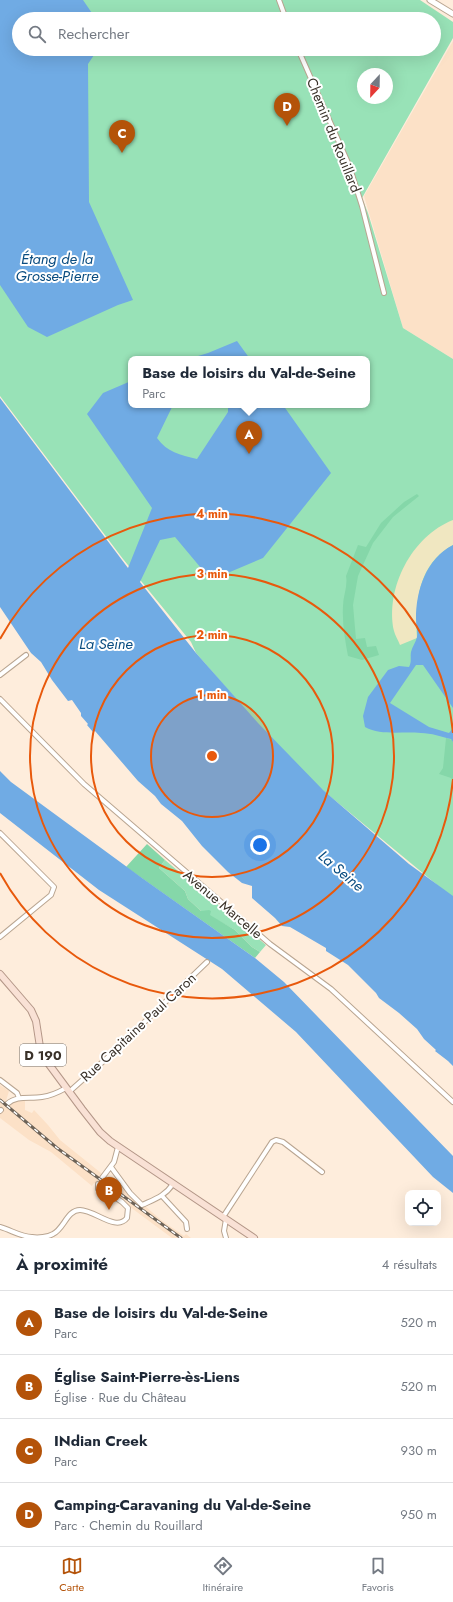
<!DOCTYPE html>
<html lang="fr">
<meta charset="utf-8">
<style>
:root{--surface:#fff;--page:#f2f2f3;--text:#1f2937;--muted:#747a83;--line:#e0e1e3;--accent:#b45309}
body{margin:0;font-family:Jost,sans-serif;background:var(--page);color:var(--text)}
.controls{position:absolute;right:12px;bottom:12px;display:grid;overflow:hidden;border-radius:8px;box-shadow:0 4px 16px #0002}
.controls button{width:36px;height:36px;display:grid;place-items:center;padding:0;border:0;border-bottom:1px solid var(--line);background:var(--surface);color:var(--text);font:20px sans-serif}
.compass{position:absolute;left:357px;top:68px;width:36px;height:36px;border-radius:50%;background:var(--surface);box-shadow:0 4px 16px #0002;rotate:202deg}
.you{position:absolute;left:260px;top:845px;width:14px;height:14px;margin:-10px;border:3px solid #fff;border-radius:50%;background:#1a73e8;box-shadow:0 0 0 6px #1a73e833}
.badge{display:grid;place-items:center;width:26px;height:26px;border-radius:50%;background:var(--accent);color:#fff;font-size:13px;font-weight:700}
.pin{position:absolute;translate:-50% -33px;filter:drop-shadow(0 1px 2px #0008)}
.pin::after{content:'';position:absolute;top:21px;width:14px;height:12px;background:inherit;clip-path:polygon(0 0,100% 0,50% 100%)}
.popup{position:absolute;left:128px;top:356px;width:242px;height:52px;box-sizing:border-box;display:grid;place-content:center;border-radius:8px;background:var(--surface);filter:drop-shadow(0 1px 3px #0005);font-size:13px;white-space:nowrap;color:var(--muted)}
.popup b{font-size:15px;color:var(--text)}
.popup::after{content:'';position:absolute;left:50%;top:100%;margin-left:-8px;border:8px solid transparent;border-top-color:var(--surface)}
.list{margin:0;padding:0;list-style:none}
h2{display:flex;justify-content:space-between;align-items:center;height:52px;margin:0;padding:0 16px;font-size:17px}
h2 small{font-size:13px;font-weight:400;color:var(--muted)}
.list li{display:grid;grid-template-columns:26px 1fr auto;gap:12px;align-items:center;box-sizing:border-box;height:64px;padding:0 16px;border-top:1px solid var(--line)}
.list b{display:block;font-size:15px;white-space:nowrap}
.list p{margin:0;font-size:13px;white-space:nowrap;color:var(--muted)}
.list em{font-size:13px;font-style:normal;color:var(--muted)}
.icon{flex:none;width:22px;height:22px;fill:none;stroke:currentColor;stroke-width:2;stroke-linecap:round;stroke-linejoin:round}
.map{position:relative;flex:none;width:453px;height:1238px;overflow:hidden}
.search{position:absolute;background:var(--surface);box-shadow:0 4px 16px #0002;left:12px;right:12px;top:12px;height:44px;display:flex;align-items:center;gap:10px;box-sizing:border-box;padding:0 14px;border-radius:22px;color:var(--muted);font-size:15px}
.sheet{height:308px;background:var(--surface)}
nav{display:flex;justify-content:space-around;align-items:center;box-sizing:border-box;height:56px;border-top:1px solid var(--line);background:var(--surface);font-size:11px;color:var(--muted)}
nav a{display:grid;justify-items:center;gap:2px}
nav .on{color:var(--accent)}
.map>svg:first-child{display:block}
</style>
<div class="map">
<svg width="453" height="1238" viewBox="0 0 453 1238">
<rect width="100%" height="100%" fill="#feeddc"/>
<path fill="#fce1c7" d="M453 41V359L403 328 364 196Z
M0 1085 9 1091 6 1101 9 1104 12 1101H25V1110L32 1113 34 1110 48 1125 60 1140 106 1177 109 1176 114 1178 142 1207 145 1206 161 1220 184 1236 186 1234 191 1238H172L118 1198 100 1188V1186L94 1183 92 1186 51 1152 29 1140 0 1118Z"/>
<path fill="#98e2b7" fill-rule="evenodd" d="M0 0H420L453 22V38L362 198 368 213 403 328 453 359V898L297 769 196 653 191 642 123 559 0 396ZM19 19H434V49H19ZM363 74H387V98H363ZM131 359H367V405H131Z
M165 860 266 945 260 952 252 947 235 930 201 911 188 899 185 891 159 868Z"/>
<path fill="#85d7a9" d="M417 494 419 496 393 517 373 543 358 576 353 605 356 639 365 638 367 647 376 646 379 655 362 660 348 656C345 640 342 623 343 606 343 596 348 586 346 576L358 545 366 547 381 523 404 502Z
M446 738 452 740 453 742V781L451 778 439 774 443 768Z
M147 844 165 860 159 868 185 891 188 899 201 911 209 910 211 911 210 915 235 930 252 947 260 952 255 958 126 867Z"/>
<path fill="#f0e7c1" d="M453 520V545C418 564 415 602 417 638L400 645C398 640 395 635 394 631 385 588 412 536 453 520Z"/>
<path fill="#70abe4" d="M0 0H83L96 19H19V49H98L88 64 89 202 133 300 118 305 47 337 28 327 0 285Z
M237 341 250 359H188L208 353Z
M131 381V405H173L157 438C167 452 180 455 197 459L228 412V405H283L331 473 263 558 211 580 175 537 160 540 140 582 196 653 258 723 323 790 409 864 453 896V1066L448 1061 435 1051 436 1050 424 1039 417 1029 399 1013 379 998 376 993 348 965 326 951V948L290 927 282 926 275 918 252 898V886L242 883 228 872 202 846 182 821 161 804 155 796 138 781 95 731 93 732 87 725 88 724 81 716V713L72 700 68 701 52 680 41 662 31 653 0 607V398L128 568 152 508 87 414 103 393Z
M453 545V708L423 665H416L390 703 429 727 449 733 453 728V742L451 739C442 737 431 733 421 733 402 731 382 736 365 727L363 716 368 697 388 670 399 666 409 667C412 661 410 658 411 652 412 647 416 642 417 637 418 631 416 625 416 619 416 590 426 559 453 545Z
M0 771 11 782 142 878 255 958 284 982 453 1156V1193L433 1177 296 1032 222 969 99 890 0 813Z"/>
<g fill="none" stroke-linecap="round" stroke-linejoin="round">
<g stroke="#b9a591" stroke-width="6">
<path id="minor" d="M279 0 286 19
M298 49 349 165 362 206 384 293
M0 675 26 655
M0 699 84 784 270 944 331 989 453 1102
M0 833 54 887 51 895 0 937
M0 1080 17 1093 19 1098
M69 1092 107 1058 207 962
M7 1104C17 1095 29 1099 42 1097 50 1096 59 1092 66 1088
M0 1111 1 1110
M111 1167 130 1193 142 1205C155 1199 165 1196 173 1184
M102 1178 114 1162 118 1147
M162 1196 186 1222 187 1229
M223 1217 272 1142 276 1140 283 1142 322 1172
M226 1219 224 1231 226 1238
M0 1227C11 1230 21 1237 32 1237 38 1238 48 1237 53 1234 64 1229 67 1210 80 1210 95 1210 116 1232 127 1218L128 1208 122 1202 110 1194 98 1189V1184"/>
</g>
<g stroke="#b9a591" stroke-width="7">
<path id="tertiary" d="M430 0 453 14"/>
</g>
<g stroke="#b39687" stroke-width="8">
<path id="primary" d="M0 974 31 1010 36 1021 40 1047 45 1059 82 1109 100 1132 110 1141 254 1238"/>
</g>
<use href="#minor" stroke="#fff" stroke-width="4"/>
<use href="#tertiary" stroke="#fff" stroke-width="5"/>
<use href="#primary" stroke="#f9e1d5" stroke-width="6"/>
<g stroke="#6d6358" stroke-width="3">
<path id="rail" d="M0 1100 57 1148 181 1238"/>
</g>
<use href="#rail" stroke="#fff" stroke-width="1.5" stroke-dasharray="4.5" stroke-linecap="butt"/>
</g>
<circle cx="212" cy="756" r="61" fill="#e8590c" fill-opacity=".12"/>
<g fill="none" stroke="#e8590c" stroke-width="2">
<circle cx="212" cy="756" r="61"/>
<circle cx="212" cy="756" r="121"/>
<circle cx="212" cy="756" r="182"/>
<path d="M453 779A242 242 0 0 1 0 873M0 639A242 242 0 0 1 453 733"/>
</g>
<g text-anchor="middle" stroke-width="4" stroke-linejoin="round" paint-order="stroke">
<rect fill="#fff" stroke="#746f69" stroke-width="1" x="20" y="1044" width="46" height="22" rx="3"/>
<g font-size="13" font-weight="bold" fill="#393129">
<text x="43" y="1060">D 190</text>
</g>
<g font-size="14" fill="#393129" stroke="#fff">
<text transform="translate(334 135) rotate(68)" y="5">Chemin du Rouillard</text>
<text transform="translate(223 904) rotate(40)" y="5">Avenue Marcelle</text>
<text transform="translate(138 1027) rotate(-43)" y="5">Rue Capitaine Paul Caron</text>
</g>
<g font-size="15" font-style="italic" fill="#0a4d81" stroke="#fff">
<text x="57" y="264">Étang de la<tspan x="57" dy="17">Grosse-Pierre</tspan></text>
<text x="106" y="649">La Seine</text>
<text transform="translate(341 871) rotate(40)" y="5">La Seine</text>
</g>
</g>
<circle cx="212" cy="756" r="6" fill="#e8590c" stroke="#fff" stroke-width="2"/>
<g font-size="12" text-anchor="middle" font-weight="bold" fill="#e8590c" stroke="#fff" stroke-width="4" stroke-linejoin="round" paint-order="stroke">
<text x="212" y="518">4 min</text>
<text x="212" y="578">3 min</text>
<text x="212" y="639">2 min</text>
<text x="212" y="699">1 min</text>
</g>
</svg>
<div class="controls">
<button><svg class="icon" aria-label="locate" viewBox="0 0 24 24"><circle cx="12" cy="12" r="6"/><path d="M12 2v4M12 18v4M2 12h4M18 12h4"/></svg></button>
</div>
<svg class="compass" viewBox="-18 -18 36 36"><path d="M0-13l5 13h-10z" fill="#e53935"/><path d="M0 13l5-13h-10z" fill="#747a83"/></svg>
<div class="you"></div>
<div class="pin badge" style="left:249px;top:454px">A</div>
<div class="popup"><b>Base de loisirs du Val-de-Seine</b>Parc</div>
<div class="pin badge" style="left:109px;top:1210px">B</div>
<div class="pin badge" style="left:122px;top:153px">C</div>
<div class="pin badge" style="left:287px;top:126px">D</div>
<div class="search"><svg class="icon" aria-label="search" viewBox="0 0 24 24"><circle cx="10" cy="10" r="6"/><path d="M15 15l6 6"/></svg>Rechercher</div>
</div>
<section class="sheet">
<h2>À proximité<small>4 résultats</small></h2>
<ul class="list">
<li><span class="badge">A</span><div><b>Base de loisirs du Val-de-Seine</b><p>Parc</p></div><em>520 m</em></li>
<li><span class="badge">B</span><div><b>Église Saint-Pierre-ès-Liens</b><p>Église · Rue du Château</p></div><em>520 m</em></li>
<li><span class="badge">C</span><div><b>INdian Creek</b><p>Parc</p></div><em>930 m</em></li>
<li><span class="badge">D</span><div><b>Camping-Caravaning du Val-de-Seine</b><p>Parc · Chemin du Rouillard</p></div><em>950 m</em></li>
</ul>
</section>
<nav>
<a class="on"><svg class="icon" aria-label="map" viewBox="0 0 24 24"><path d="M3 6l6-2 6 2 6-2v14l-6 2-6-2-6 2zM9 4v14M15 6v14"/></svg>Carte</a>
<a><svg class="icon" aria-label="directions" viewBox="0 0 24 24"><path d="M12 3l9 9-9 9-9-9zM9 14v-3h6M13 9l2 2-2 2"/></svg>Itinéraire</a>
<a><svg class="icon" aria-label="saved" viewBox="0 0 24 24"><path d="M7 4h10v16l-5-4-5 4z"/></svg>Favoris</a>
</nav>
